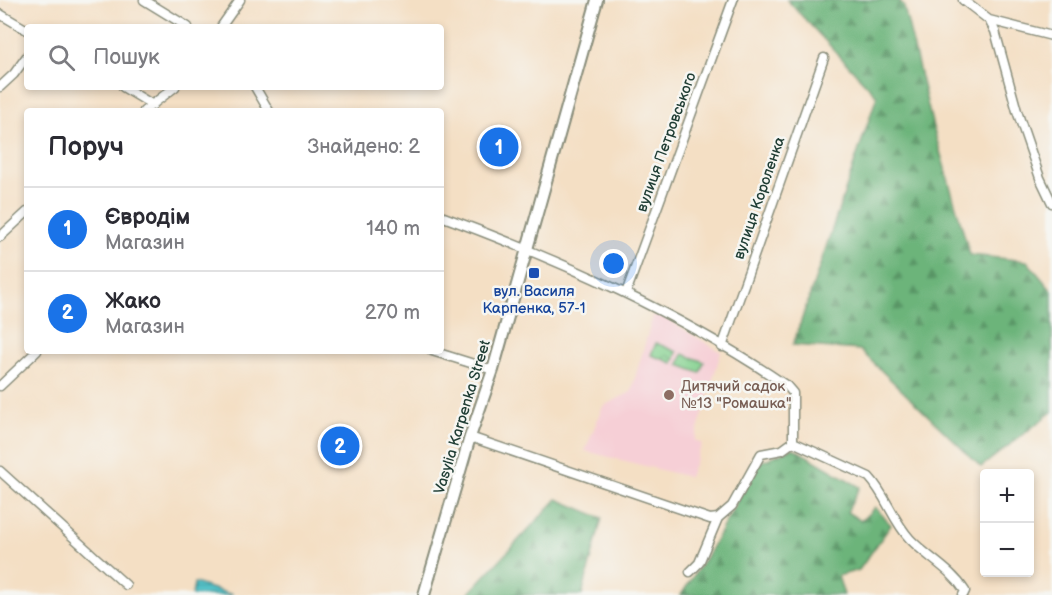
<!DOCTYPE html>
<html lang="uk">
<meta charset="utf-8">
<style>
:root{--surface:#fff;--page:#f2f2f3;--text:#2b2b33;--muted:#7c7c81;--line:#e1e1e2;--accent:#1a73e8}
body{margin:0;font-family:"Balsamiq Sans",sans-serif;background:var(--page);color:var(--text)}
.controls{position:absolute;right:18px;bottom:18px;display:grid;overflow:hidden;border-radius:6px;box-shadow:0 3px 9px #0003}
.controls button{width:54px;height:54px;display:grid;place-items:center;padding:0;border:0;border-bottom:2px solid var(--line);background:var(--surface);color:var(--text);font:30px sans-serif}
.you{position:absolute;left:614px;top:264px;width:21px;height:21px;margin:-15px;border:4px solid #fff;border-radius:50%;background:#1a73e8;box-shadow:0 0 0 9px #1a73e833}
.badge{display:grid;place-items:center;width:39px;height:39px;border-radius:50%;background:var(--accent);color:#fff;font-size:20px;font-weight:700}
.pin{position:absolute;translate:-50% -50%;border:3px solid #fff;box-shadow:0 2px 6px #0006}
.list{margin:0;padding:0;list-style:none}
h2{display:flex;justify-content:space-between;align-items:center;height:78px;margin:0;padding:0 24px;font-size:26px}
h2 small{font-size:20px;font-weight:400;color:var(--muted)}
.list li{display:grid;grid-template-columns:39px 1fr auto;gap:18px;align-items:center;box-sizing:border-box;height:84px;padding:0 24px;border-top:2px solid var(--line)}
.list b{display:block;font-size:22px;white-space:nowrap}
.list p{margin:0;font-size:20px;white-space:nowrap;color:var(--muted)}
.list em{font-size:20px;font-style:normal;color:var(--muted)}
.icon{flex:none;width:33px;height:33px;fill:none;stroke:currentColor;stroke-width:2;stroke-linecap:round;stroke-linejoin:round}
.map{position:relative;flex:none;width:1052px;height:595px;overflow:hidden}
.search{position:absolute;background:var(--surface);box-shadow:0 3px 9px #0003;left:24px;top:24px;width:420px;height:66px;display:flex;align-items:center;gap:15px;box-sizing:border-box;padding:0 21px;border-radius:6px;color:var(--muted);font-size:22px}
.panel{position:absolute;background:var(--surface);box-shadow:0 3px 9px #0003;left:24px;top:108px;width:420px;height:246px;border-radius:6px}
.map>svg:first-child{display:block}
</style>
<div class="map">
<svg width="1052" height="595" viewBox="0 0 1052 595">
<defs>
<pattern id="forest-firs" width="22" height="20" patternUnits="userSpaceOnUse" patternTransform="scale(1.5)"><rect width="22" height="20" fill="#6cb47a"/><path d="M5 1l3.5 6h-7zM16 11l3.5 6h-7z" fill="#589465"/></pattern>
<pattern id="park-crowns" width="20" height="18" patternUnits="userSpaceOnUse" patternTransform="scale(1.5)"><rect width="20" height="18" fill="#85d290"/><path d="M2 6a3 3 0 1 1 6 0M12 15a3 3 0 1 1 6 0" fill="none" stroke="#6cac76"/></pattern>
<pattern id="water-rules" width="6" height="5" patternUnits="userSpaceOnUse" patternTransform="scale(1.5)"><rect width="6" height="5" fill="#56c4cb"/><path d="M0 2.5h6" fill="none" stroke="#47a0a6"/></pattern>
</defs>
<rect width="100%" height="100%" fill="#f6f6f2"/>
<filter id="ink" filterUnits="userSpaceOnUse"><feTurbulence type="fractalNoise" baseFrequency=".0167" numOctaves="2"/><feDisplacementMap in="SourceGraphic" scale="12" xChannelSelector="R" yChannelSelector="G"/><feConvolveMatrix kernelMatrix="1 2 1 2 8 2 1 2 1" color-interpolation-filters="sRGB"/></filter>
<filter id="wash" filterUnits="userSpaceOnUse"><feTurbulence type="fractalNoise" baseFrequency=".008" numOctaves="4" result="noise"/><feDisplacementMap in="SourceGraphic" scale="24" xChannelSelector="R" yChannelSelector="G"/><feGaussianBlur stdDeviation="1.35" result="paint"/><feColorMatrix in="noise" values="0 0 0 0 0 0 0 0 0 0 0 0 0 0 0 0 0 1.4 0 .05"/><feComposite in="paint" operator="in"/></filter>
<g filter="url(#wash)">
<rect width="100%" height="100%" fill="#f4dfc4"/>
<path fill="#f6cfd6" d="M653 316H662L721 352 695 440 702 444 689 477 585 451 603 406 631 392Z"/>
<path fill="url(#forest-firs)" stroke="#467857" stroke-width="1.5" d="M787 0H899L904 7 933 127 970 255 1027 261 1052 291V412L981 467 860 350 793 345 877 96Z
M793 448 860 487 847 512 861 521 875 507 891 525 859 570 838 576 844 595H681L708 554 758 463Z
M557 499 602 518 582 595H467Z"/>
<path fill="url(#park-crowns)" stroke="#528862" stroke-width="1.5" d="M656 343 677 352 673 363 651 355Z
M683 354 704 362 700 373 679 365Z"/>
<path fill="url(#water-rules)" stroke="#3a8080" stroke-width="1.5" d="M194 583 233 595H192Z"/>
</g>
<g filter="url(#ink)">
<g fill="none" stroke-linecap="round" stroke-linejoin="round">
<g stroke="#8a8e7c" stroke-width="11">
<path id="minor" d="M144 0 188 27
M963 0 989 20 1052 36
M0 14 27 30
M989 20 995 31 1017 111 1040 178 1052 203
M221 27 240 0
M0 87 14 74 27 56
M123 87 153 105
M255 87 269 111
M144 111 175 87
M441 216C562 261 680 313 787 386L793 393V442L869 477C886 495 893 521 910 539 928 558 951 569 965 591L963 595
M0 237 27 212
M626 293 733 0
M722 347 824 58
M432 351 493 370
M0 386 37 351
M470 437 710 519 718 518 699 563 690 572
M0 471 126 585
M718 518 732 506 761 454 782 450 793 442"/>
</g>
<g stroke="#8a8e7c" stroke-width="14">
<path id="tertiary" d="M424 595 470 437 493 370 597 0"/>
</g>
<use href="#minor" stroke="#fff" stroke-width="8"/>
<use href="#tertiary" stroke="#fff" stroke-width="10"/>
</g>
</g>
<rect fill="#1a4fb4" stroke="#f6f6f2" stroke-width="2" x="528" y="267" width="12" height="12" rx="3"/>
<circle fill="#8d6e63" stroke="#f6f6f2" stroke-width="2" cx="669" cy="395" r="6"/>
<g text-anchor="middle" stroke-width="5" stroke-linejoin="round" paint-order="stroke">
<g font-size="15" fill="#1f3d34" stroke="#f6f6f2">
<text transform="translate(666 142) rotate(-70)" y="5">вулиця Петровського</text>
<text transform="translate(759 198) rotate(-71)" y="5">вулиця Короленка</text>
<text transform="translate(462 417) rotate(-73)" y="5">Vasylia Karpenka Street</text>
</g>
<g font-size="15" fill="#164399" stroke="#f6f6f2">
<text x="534" y="296">вул. Василя<tspan x="534" dy="17">Карпенка, 57-1</tspan></text>
</g>
<g font-size="15" fill="#785e54" stroke="#f6f6f2" text-anchor="start">
<text x="681" y="391">Дитячий садок<tspan x="681" dy="17">№13 "Ромашка"</tspan></text>
</g>
</g>
</svg>
<div class="controls">
<button>+</button>
<button>−</button>
</div>
<div class="you"></div>
<div class="pin badge" style="left:499px;top:147px">1</div>
<div class="pin badge" style="left:340px;top:446px">2</div>
<div class="search"><svg class="icon" aria-label="search" viewBox="0 0 24 24"><circle cx="10" cy="10" r="6"/><path d="M15 15l6 6"/></svg>Пошук</div>
<section class="panel">
<h2>Поруч<small>Знайдено: 2</small></h2>
<ul class="list">
<li><span class="badge">1</span><div><b>Євродім</b><p>Магазин</p></div><em>140 m</em></li>
<li><span class="badge">2</span><div><b>Жако</b><p>Магазин</p></div><em>270 m</em></li>
</ul>
</section>
</div>
